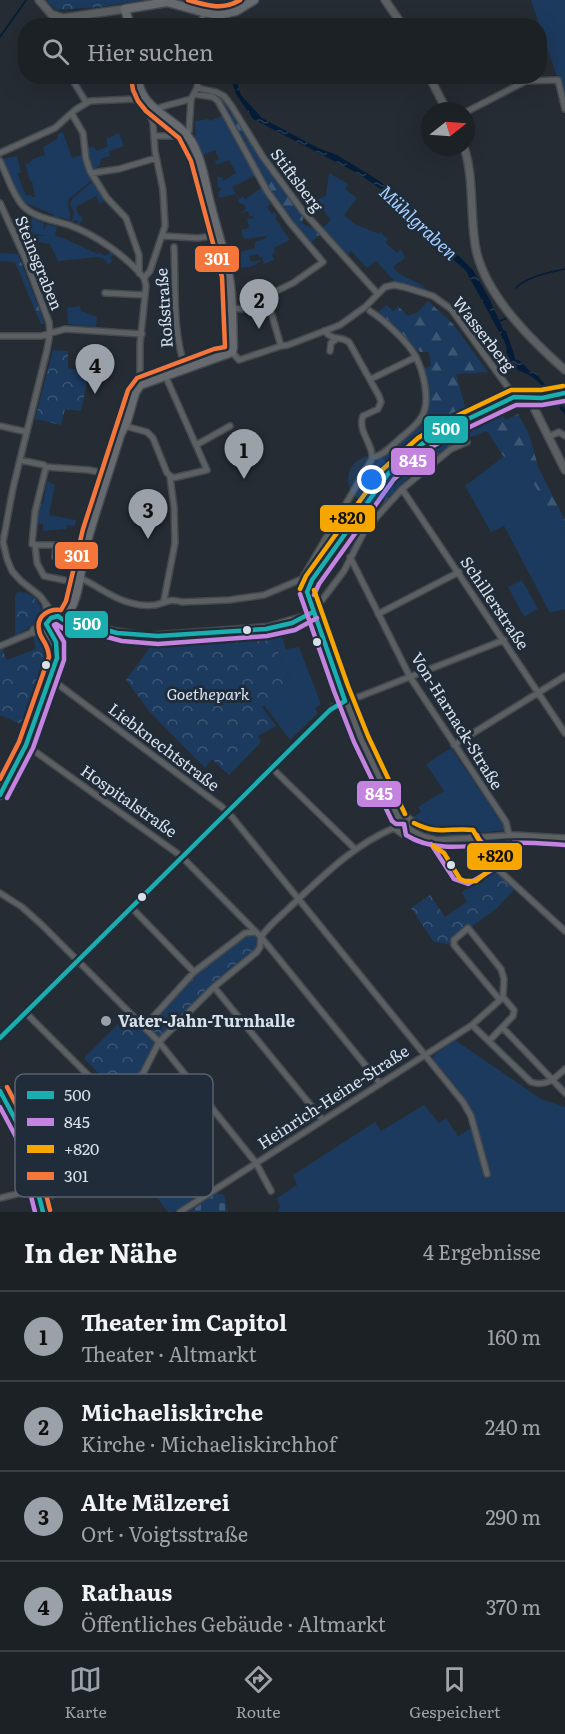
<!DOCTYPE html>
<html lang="de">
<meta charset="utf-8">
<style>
:root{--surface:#1c2126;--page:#292e32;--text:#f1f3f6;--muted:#a0a3a7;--line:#3a3e43;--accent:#9aa1a9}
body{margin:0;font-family:Literata,serif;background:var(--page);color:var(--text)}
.compass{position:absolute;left:421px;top:102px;width:54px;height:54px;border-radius:50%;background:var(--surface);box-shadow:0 6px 24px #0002;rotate:73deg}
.you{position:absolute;left:372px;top:480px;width:21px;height:21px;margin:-15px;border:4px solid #fff;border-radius:50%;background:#1a73e8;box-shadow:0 0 0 9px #1a73e833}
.badge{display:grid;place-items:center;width:39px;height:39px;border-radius:50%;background:var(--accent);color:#111;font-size:20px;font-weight:700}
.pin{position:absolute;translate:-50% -50px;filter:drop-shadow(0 2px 3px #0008)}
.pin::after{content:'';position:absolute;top:32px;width:21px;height:18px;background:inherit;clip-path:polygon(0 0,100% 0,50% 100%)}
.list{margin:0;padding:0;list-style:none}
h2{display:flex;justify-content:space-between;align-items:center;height:78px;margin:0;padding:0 24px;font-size:26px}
h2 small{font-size:20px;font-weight:400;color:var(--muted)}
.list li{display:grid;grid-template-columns:39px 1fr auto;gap:18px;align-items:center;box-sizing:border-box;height:90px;padding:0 24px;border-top:2px solid var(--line)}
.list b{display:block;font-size:22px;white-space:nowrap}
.list p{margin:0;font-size:20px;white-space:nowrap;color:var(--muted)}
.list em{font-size:20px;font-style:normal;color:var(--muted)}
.icon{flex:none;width:33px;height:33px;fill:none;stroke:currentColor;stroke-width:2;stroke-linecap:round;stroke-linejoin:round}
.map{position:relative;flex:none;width:565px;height:1212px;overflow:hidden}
.search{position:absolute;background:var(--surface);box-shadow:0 6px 24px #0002;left:18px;right:18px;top:18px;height:66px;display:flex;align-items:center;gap:15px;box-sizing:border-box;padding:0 21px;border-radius:24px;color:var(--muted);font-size:22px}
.sheet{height:438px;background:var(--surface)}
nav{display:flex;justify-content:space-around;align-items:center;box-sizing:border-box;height:84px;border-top:2px solid var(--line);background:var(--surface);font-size:16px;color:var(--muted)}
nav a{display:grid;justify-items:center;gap:3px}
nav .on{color:var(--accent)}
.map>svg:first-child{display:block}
</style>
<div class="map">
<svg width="565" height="1212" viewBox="0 0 565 1212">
<defs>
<pattern id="forest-firs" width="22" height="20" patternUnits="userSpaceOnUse" patternTransform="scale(1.5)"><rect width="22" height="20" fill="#1c3a5d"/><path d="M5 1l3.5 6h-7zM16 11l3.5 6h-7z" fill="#3c5674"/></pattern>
<pattern id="cemetery-stones" width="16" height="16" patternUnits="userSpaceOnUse" patternTransform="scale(1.5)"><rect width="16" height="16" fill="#1c3a5d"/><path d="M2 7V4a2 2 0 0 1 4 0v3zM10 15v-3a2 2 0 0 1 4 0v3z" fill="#3c5674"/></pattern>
<pattern id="park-crowns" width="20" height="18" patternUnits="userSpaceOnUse" patternTransform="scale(1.5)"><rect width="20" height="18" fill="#1c3a5d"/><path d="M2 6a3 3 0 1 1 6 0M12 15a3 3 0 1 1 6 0" fill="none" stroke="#3c5674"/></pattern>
<pattern id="water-ripples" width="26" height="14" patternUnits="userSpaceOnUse" patternTransform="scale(1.5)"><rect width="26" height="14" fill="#041c37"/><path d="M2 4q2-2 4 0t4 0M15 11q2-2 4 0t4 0" fill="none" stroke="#283d54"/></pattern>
</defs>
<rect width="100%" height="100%" fill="#262c33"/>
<path fill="#1c3a5d" d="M531 0H565V100Z
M224 115 256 175 232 187 239 199 243 196 245 199 263 187 270 197 268 200 271 204 267 207 272 214 274 212 277 216 275 218 290 240 274 248 275 252 272 255 274 260 264 264 262 257H259L258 254 249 256 251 262 260 260V262L250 267 239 268 236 253 255 248V242L267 238 266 236 246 239 243 237 241 230 249 228 247 219 254 218V216H249L248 211 241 213 246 209 245 205 239 203 236 194 219 198 218 192 221 191 220 187H218L217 176 223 178V181L236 173 229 160 216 165 215 161 219 159 215 150 201 156 196 142 195 121 209 119 210 121Z
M63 132 72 158 83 154 92 180 69 199C66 207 72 212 70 220L60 217 58 220 53 219 54 215 29 204 26 207 12 183 3 159 17 156 21 173H17L26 196 31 194 32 197H35L32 181H30L25 163 28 164 33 159 45 155 43 147 57 139 58 134Z
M119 133 124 146 109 151 110 156 101 159 100 165 93 170 88 157 87 148 94 147 97 151 108 146 106 139Z
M329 173 348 184 345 189 357 198 344 215 355 224 379 234 380 232 388 239 385 242 397 253 401 249 405 258 393 267C404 281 419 279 430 293L396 283 376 261 367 268 351 251 346 256 321 229 331 220 315 200 326 196Z
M92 182 104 200 100 204 96 196 76 207 77 212 83 219 79 225H77L78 221 75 220 73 223H71L74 214 70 203 73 198Z
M32 218 44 223 43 230 47 224 57 227 55 236 63 238 98 254 99 252 105 256 111 252 114 254 110 258 113 261 108 264 103 258 97 257 58 261 50 244 38 242 36 236H48L34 234V235H29V237L24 239 20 228 29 225Z
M80 306 81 311 97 317 96 327 68 324 67 308Z
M511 451 529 476 565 536V609L550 613 504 526 491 532 465 486Z
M47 481 55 485 49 515 76 520 75 526 67 525 66 529 43 531V524L36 523 39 504H43Z
M522 580 538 609 524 617 508 587Z
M281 633 286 649 299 647 321 704 315 708 318 713 290 740 264 705 292 684 271 636Z
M451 748 504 826V830C487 832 444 838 430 834 422 832 418 823 413 817L421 812 418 807 444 791 426 764Z
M455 1040 541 1099 565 1107V1212H278L280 1206 277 1198 297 1185 293 1175 375 1122 381 1131 424 1105 439 1123 446 1118 458 1136 477 1125C470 1099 451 1081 434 1060L433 1056Z
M140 1088 158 1094 208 1158 193 1169 208 1188 174 1212H168L134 1168 164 1134 134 1099Z"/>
<path fill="url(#forest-firs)" d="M200 91 216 94 231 106 259 154 304 216 302 223 311 228 312 225 320 235 310 243 290 218 291 215H287L266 186 244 145 246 140 241 139 216 97Z
M0 253 18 254 45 324H41L15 262 0 261Z
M428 301 453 324 488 372 456 374 467 413C440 427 413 442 391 465 364 492 344 527 323 559L321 558 378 461 427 413 426 390 421 369 431 366 429 352H420L418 349 414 352 376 313 387 305 393 311 398 306 408 316 418 312Z
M499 410 506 420 518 414 528 432 539 469 565 520V536L529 476 511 452 504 457 487 431C475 436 460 440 449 447 408 471 373 510 351 551L343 547C362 508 391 469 427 444 449 429 475 419 499 410Z"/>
<path fill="url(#cemetery-stones)" d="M217 1193 224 1195 228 1212H189Z"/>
<path fill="url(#park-crowns)" d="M46 0H142L99 7 56 10Z
M53 350 68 351V368L89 373 81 411 65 409 61 425 35 419Z
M17 592C33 591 42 604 44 618L15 636V597Z
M271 636 292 684 262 707 276 726 258 736 261 742 229 775 212 759 205 768 150 712 126 680 154 642Z
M33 637C41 637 50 639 52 648L49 658 47 657 44 673 25 726 0 715V648L1 647 7 660 36 649Z
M494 871 515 889 497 908 454 940V945L434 942 411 908 430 895 445 917 467 902 462 892Z
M255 933 260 938 259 947 159 1040 146 1027 196 973 245 934Z
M127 1015 155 1043 117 1118 46 1195 41 1175 117 1092 84 1058Z"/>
<path fill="url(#water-ripples)" d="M230 77H235L241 95 262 118 318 148 337 155 378 180 398 196 473 270 490 300 507 338 503 339 466 271 448 255 409 213 385 192 359 174 253 119 236 94Z
M512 348 515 359 520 361 530 371H534L565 409V415C555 404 548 391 538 382 522 366 513 378 506 350Z"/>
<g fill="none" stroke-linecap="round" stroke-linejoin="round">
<path stroke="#041c37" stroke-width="1.5" d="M0 37 26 0
M516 288C526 277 550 272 565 269
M500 321 507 318"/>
<path stroke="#041c37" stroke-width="5" d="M504 333 512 356"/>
<g stroke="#43494f" stroke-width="8">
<path id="minor" d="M51 26 54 16
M202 26 203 12
M70 76 86 102
M197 88 216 92 224 96 231 105 263 157 302 210 377 293
M194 94 213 97 218 101 267 191 290 223 323 262 293 283 266 296 262 302
M157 111 161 107 191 99
M466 112 526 81 558 80 565 109
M72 114 83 133 86 159 90 171 107 198 126 218 139 255V273
M155 136H180L189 131 191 99 197 88 198 76
M0 153 55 128 75 110 90 101 134 99 144 106 150 114 153 123 155 151 163 190 165 226 150 271 144 278
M0 161C7 175 12 194 23 206 35 218 54 220 69 225 96 235 126 256 144 278L146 286 140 344V375L143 384
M92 173 119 169 156 158
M0 203 25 258 49 322 50 333 47 350 13 488 3 542 7 559 12 571 21 581 40 596 55 616
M164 236 198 238 219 235
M174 247C176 288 172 328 185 368
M105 293 145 295
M232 308 242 309 262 302 271 312 281 346 239 360 232 352
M370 311C384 320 408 342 416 357 423 371 431 401 422 416 418 424 410 430 403 436 394 443 384 456 373 457
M324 331C335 342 339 335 349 342L379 396 381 402 378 409 363 416
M0 336H41L65 329 142 334
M281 346 288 345 340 325 365 307 385 287 394 285 404 287 433 296 451 309 515 397
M330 351 331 343 335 340
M371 379 416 357
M0 426 27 432
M125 426 147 432 153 438 167 473 173 478 207 470 165 375
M548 437 559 432 565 436
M196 445 230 426
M20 460 44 465 46 467 89 470 108 474
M46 467 35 512 32 544 37 545H56L55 557 82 562
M402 489 565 733
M35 545 37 563 44 576 78 583
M350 557 410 677 506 822 509 835
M80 578C97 585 112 599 131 603 138 605 147 606 155 605 165 603 170 598 182 602L229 600 264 595 302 579 372 459C374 444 357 432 363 416
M164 600 175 543 174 507 170 477
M45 603 49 619
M378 614 459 572
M31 633 47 631
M0 646 31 633 34 629 46 623
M51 679 222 807 232 817 463 1102 471 1116 487 1174
M26 745 181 856 261 937 379 1082
M454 745 565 676
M271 767 355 849
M398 817 361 739 313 612 344 571 365 530 402 489 451 449 467 442
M394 828 395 820C400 814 406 815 411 820V830
M394 828 402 834 411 830
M411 830 422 836 437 840 515 835 565 838
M470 837 473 846 478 851 565 931
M0 893 22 907 42 925 159 1042 256 1163 271 1191
M131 907 194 972
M261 937C268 926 280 917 290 907 322 877 353 845 394 828
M214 987 322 1119
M25 1012 91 1078
M472 1025 531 1082C546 1087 554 1079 565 1069
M144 1027 194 972 245 933 256 932
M503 1028 565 1093
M0 1038 333 707 504 640
M489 1041 513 1016 514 1010 503 997
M33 1175 40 1172 82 1125
M0 1198 37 1189
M40 1202 48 1199 119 1121 159 1042 214 987 257 952 260 947 261 937
M180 1212 472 1025 500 1000 503 997 504 979 501 969 468 928 454 940V945L500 1000"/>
</g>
<g stroke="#43494f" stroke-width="10">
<path id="tertiary" d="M39 0 51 14 63 18 125 9
M385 0 403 26
M429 76 447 111
M464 147C474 177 470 212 475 244 482 292 530 339 565 370
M532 398 535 410 565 470
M0 1091 23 1134 43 1212"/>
</g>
<g stroke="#43494f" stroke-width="11">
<path id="primary" d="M130 26 125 9 167 2 203 12 219 15 236 11 254 0
M63 619C81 602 79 568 86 545 96 508 109 472 120 435L127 421 135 393 140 385 232 352 233 347C232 324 233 301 229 278 225 254 217 231 211 207 205 185 203 162 191 141 176 117 138 110 138 76
M66 622 74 620 113 632 147 637 268 628 309 616 313 612 307 592 312 580 364 506 388 474 422 444 449 428 514 397 542 398 565 393
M53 637 61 636 66 630V622L60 617 50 618 46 627 48 633 54 640 58 653
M0 795 26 745 61 650 63 635"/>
</g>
<use href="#minor" stroke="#5d6063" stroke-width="5"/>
<use href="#tertiary" stroke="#5d6063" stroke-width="7"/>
<use href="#primary" stroke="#676a6f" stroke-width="8"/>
<g stroke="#202c39" stroke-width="9">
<path id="bus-1" d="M307 592 312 580 388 474 422 444 449 428 514 397 542 398 565 393
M0 795 26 745 57 658 56 642 46 624 51 618 58 616 66 622H78L117 633 158 636 266 629 292 623 313 612
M0 1038 330 710 345 701 307 592
M0 1091 23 1134 43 1212"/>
</g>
<g stroke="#202c39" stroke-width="9">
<path id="bus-2" d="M300 594 334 691 354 742 392 821 396 824H404L406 835C437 855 477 844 512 843 530 842 547 844 565 845
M314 595 319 584 394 479 426 450 453 435 516 405H542L565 401
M7 798 33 748 64 660V642L54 625 56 624 64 629H77L122 641 158 644 267 636 295 630 317 618
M431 844 454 879 468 884 495 868 497 863C495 851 481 846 477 835
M0 1107 16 1137 35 1212"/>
</g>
<g stroke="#202c39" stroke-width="9">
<path id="bus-3" d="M300 589 306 576 382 470 418 438 446 421 511 390H541L563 386
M314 590 348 686 368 736 405 814
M414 823C439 836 450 827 473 830L480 842 496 858 497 864 476 881H465L460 879 444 853 433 846"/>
</g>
<g stroke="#202c39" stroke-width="9">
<path id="bus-4" d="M188 0C206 5 222 11 240 0
M0 779 19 742 49 657C48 641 40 640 39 630 36 616 49 608 61 610L66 601 83 529 128 390 137 378 214 349 225 347 222 277 191 161 179 138 146 111 138 101 133 90 131 77
M7 1087 30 1131 50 1210"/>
</g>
<use href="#bus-1" stroke="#1aaeaf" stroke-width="4.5"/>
<use href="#bus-2" stroke="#c483df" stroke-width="4.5"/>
<use href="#bus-3" stroke="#f7a600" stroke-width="4.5"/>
<use href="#bus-4" stroke="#f5763a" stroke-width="4.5"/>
</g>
<g fill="#d8e0e9" stroke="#202c39" stroke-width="2">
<circle cx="247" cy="630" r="5"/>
<circle cx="317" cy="642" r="5"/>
<circle cx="46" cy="665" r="5"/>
<circle cx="451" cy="865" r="5"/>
<circle cx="142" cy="897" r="5"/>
</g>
<circle fill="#9aa1a9" stroke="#202c39" stroke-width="2" cx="106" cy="1021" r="6"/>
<g text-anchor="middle" stroke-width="6" stroke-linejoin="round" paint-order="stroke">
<g font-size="16" fill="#d8e0e9" stroke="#202c39">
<text transform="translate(297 180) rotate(53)" y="6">Stiftsberg</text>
<text transform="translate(39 263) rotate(68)" y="6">Steinsgraben</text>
<text transform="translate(164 308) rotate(-94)" y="6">Roßstraße</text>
<text transform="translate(484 334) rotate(52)" y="6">Wasserberg</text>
<text transform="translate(495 603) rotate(56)" y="6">Schillerstraße</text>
<text transform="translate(457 721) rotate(58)" y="6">Von-Harnack-Straße</text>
<text transform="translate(164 747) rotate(37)" y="6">Liebknechtstraße</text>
<text transform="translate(129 801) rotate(35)" y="6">Hospitalstraße</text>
<text transform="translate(333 1097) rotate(-33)" y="6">Heinrich-Heine-Straße</text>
</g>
<g font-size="16" font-style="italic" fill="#d5e3f4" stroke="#202c39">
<text x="208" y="700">Goethepark</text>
</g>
<g font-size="16" font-weight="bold" fill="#d8e0e9" stroke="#202c39" text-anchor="start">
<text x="118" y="1027">Vater-Jahn-Turnhalle</text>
</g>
<g font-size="18" font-style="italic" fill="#a3ccff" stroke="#202c39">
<text transform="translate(418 223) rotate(43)" y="6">Mühlgraben</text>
</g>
</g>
<rect x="15" y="1074" width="198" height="123" rx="9" fill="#202c39" stroke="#57626e" stroke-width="1.5"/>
<rect x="27" y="1091" width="27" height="8" fill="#1aaeaf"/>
<rect x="27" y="1118" width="27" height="8" fill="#c483df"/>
<rect x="27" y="1145" width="27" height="8" fill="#f7a600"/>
<rect x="27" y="1172" width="27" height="8" fill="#f5763a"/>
<g font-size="16" fill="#d8e0e9">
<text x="64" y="1101">500</text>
<text x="64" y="1128">845</text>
<text x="64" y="1155">+820</text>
<text x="64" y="1182">301</text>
</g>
<g stroke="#202c39" stroke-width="2">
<rect x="194" y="245" width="46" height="28" rx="6" fill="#f5763a"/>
<rect x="423" y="415" width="46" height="29" rx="6" fill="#1aaeaf"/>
<rect x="390" y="447" width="46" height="29" rx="6" fill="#c483df"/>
<rect x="319" y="504" width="57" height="29" rx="6" fill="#f7a600"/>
<rect x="54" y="541" width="45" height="29" rx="6" fill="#f5763a"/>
<rect x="64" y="610" width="45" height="29" rx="6" fill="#1aaeaf"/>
<rect x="356" y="780" width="46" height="28" rx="6" fill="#c483df"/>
<rect x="466" y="842" width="57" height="29" rx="6" fill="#f7a600"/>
</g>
<g font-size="16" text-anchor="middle" font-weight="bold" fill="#fff">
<text x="217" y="265">301</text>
<text x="446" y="435">500</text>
<text x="413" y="467">845</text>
<text x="77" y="562">301</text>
<text x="87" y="630">500</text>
<text x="379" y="800">845</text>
</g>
<g font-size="16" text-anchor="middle" font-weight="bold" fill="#111">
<text x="347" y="524">+820</text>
<text x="495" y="862">+820</text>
</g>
</svg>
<svg class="compass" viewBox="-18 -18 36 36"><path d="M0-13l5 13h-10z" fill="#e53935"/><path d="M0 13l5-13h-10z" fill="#a0a3a7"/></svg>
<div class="you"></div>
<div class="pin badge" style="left:244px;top:479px">1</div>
<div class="pin badge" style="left:259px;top:329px">2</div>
<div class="pin badge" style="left:148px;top:539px">3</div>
<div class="pin badge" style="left:95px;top:394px">4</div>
<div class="search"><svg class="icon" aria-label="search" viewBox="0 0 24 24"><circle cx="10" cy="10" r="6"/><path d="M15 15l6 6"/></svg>Hier suchen</div>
</div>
<section class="sheet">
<h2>In der Nähe<small>4 Ergebnisse</small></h2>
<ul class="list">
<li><span class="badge">1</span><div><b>Theater im Capitol</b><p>Theater · Altmarkt</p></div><em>160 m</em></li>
<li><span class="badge">2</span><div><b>Michaeliskirche</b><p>Kirche · Michaeliskirchhof</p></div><em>240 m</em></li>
<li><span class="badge">3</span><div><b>Alte Mälzerei</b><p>Ort · Voigtsstraße</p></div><em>290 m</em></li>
<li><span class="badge">4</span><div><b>Rathaus</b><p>Öffentliches Gebäude · Altmarkt</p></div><em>370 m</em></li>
</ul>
</section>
<nav>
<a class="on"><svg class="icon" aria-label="map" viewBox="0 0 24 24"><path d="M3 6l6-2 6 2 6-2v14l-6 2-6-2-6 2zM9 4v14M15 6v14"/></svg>Karte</a>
<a><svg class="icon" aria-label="directions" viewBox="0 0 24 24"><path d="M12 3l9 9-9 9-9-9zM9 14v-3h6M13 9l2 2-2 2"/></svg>Route</a>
<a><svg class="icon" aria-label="saved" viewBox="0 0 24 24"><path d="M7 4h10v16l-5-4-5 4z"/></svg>Gespeichert</a>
</nav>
